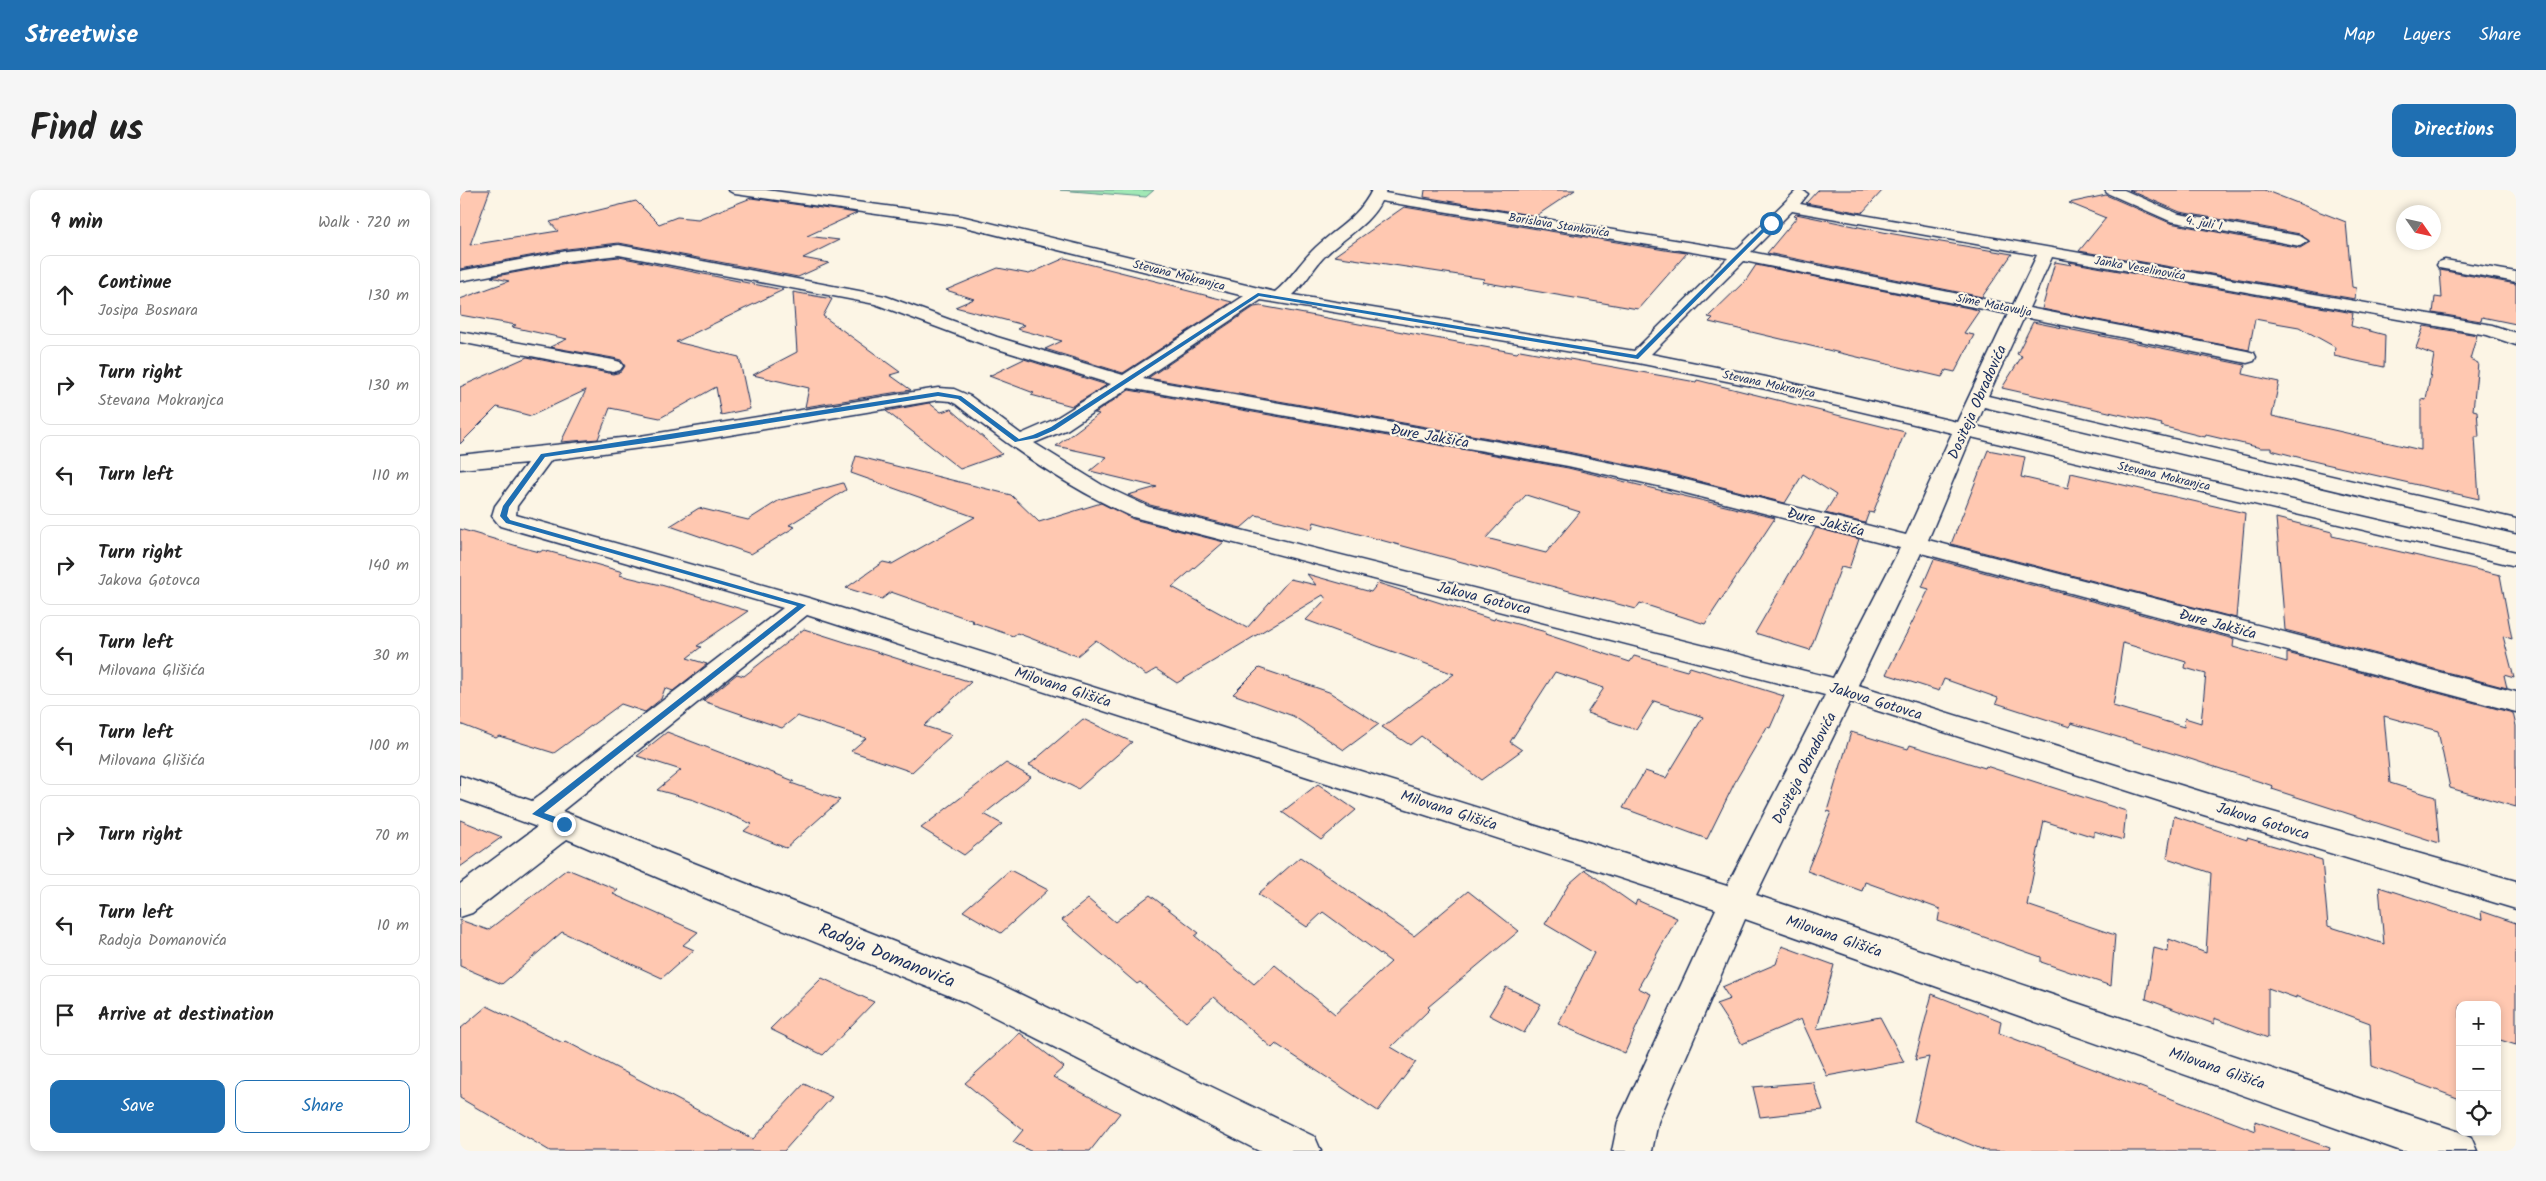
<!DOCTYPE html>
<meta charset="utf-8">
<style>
:root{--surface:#fff;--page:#f6f6f6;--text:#222;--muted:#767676;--line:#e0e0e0;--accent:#1f6fb2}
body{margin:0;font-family:Kalam,sans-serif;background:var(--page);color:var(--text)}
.controls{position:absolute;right:15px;bottom:15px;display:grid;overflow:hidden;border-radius:10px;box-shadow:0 2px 8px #0003}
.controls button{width:45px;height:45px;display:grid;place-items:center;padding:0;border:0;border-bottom:1px solid var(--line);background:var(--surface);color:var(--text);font:25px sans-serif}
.compass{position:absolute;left:1936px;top:15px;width:45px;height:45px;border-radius:50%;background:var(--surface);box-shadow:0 2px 8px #0003;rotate:124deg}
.stop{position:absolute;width:15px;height:15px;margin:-11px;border:4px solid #1f6fb2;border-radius:50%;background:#fff}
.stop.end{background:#1f6fb2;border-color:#fff;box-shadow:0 1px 5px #0008}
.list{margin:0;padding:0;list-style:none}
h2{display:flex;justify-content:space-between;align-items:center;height:65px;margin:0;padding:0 20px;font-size:21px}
h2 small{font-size:16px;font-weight:400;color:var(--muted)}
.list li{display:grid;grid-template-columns:32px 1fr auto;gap:15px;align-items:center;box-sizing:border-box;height:80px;margin:0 10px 10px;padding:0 10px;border:1px solid var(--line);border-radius:10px}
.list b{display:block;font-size:19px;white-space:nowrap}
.list p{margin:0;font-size:16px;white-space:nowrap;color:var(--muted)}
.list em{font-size:16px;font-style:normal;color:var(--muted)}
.actions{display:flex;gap:10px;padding:15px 20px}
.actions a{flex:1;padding:11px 0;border:1px solid var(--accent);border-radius:10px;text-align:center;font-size:18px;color:var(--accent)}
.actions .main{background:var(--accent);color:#fff}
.icon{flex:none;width:28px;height:28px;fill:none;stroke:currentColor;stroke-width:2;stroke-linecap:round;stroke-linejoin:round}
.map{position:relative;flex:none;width:2056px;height:961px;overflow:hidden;border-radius:10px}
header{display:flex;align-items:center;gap:30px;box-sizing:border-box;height:70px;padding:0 25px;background:var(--accent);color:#fff}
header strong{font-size:24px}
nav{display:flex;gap:28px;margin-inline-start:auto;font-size:18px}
.intro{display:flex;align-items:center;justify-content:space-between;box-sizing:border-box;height:120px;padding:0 30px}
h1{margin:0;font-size:35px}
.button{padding:12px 22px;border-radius:10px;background:var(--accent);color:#fff;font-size:18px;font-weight:700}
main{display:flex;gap:30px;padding:0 30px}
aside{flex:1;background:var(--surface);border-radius:10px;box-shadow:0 2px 8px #0003}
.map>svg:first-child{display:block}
</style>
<header>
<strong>Streetwise</strong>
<nav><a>Map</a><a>Layers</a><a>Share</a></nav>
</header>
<div class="intro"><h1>Find us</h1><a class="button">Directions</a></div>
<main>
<aside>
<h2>9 min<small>Walk · 720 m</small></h2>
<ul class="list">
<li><svg class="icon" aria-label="ahead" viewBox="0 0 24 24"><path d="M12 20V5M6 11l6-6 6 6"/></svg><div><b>Continue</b><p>Josipa Bosnara</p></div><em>130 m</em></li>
<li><svg class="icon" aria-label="right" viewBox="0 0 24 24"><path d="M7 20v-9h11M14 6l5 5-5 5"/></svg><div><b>Turn right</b><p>Stevana Mokranjca</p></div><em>130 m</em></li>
<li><svg class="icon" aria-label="left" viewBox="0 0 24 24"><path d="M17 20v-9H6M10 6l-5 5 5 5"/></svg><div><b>Turn left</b></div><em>110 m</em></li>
<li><svg class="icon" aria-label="right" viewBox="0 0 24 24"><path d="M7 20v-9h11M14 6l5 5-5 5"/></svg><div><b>Turn right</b><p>Jakova Gotovca</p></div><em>140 m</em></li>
<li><svg class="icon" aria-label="left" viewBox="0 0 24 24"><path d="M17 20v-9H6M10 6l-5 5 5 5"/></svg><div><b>Turn left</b><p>Milovana Glišića</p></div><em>30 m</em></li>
<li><svg class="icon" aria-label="left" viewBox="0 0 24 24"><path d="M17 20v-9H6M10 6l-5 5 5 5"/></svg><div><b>Turn left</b><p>Milovana Glišića</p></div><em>100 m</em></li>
<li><svg class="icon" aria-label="right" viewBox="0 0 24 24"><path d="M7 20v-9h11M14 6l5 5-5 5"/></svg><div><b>Turn right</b></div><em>70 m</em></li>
<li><svg class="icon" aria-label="left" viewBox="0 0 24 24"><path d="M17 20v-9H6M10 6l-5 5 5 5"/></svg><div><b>Turn left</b><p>Radoja Domanovića</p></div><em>10 m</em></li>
<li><svg class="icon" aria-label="arrive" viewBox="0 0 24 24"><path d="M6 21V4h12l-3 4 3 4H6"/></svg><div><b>Arrive at destination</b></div></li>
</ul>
<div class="actions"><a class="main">Save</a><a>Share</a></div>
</aside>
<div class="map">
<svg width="2056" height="961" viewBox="0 0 2056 961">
<rect width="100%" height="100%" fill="#fcf5e5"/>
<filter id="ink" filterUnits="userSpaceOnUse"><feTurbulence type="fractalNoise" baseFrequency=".02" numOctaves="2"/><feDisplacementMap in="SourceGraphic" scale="10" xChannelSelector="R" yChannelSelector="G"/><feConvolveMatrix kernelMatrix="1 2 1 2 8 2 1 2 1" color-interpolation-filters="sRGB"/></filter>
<g filter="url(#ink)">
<path fill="#a1e8b5" stroke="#5e8c8a" d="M600 0H694L686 7Z"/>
<path fill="#ffc8b1" stroke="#1b2f5e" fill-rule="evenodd" d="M0 0H30L10 55 98 41 90 32 176 11 199 34 217 27 238 29 291 8 397 23 347 46 379 50 343 68 369 73 338 87 159 53 107 59 0 79Z
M965 0H1115L1076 26 964 7Z
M1358 0H1423L1402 23 1346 13Z
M1669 0H1804L1886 32 1892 97 1896 98 1895 109 1619 61 1646 28 1609 13 1646 5 1710 33 1840 58 1850 52 1840 44 1720 22Z
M944 17 1211 61 1227 63 1178 119 1022 92 1025 89 874 66Z
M1336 24 1428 43 1552 64 1522 107 1307 63 1337 27 1334 26Z
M159 67 323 100 216 152 279 167 290 219 261 225 256 197 200 228 150 218 138 249 101 252 126 200 71 226 37 217 0 254V197L67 167 153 184 161 182 165 176 161 170 153 168 90 157 107 149 52 137 56 135 0 125V109L49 91 31 87 107 73Z
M605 68 723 98 721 99 772 112 663 183 585 159 602 151 557 139 564 135 495 117 514 109 486 100 538 78 569 84Z
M1595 72 1612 75 1609 72 1893 123 1891 136 1925 145 1924 177 1874 166 1875 157 1839 137 1816 133 1795 129 1789 160 1582 119Z
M1296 75 1514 119 1519 121 1504 143 1514 145 1495 182 1486 180 1482 187 1249 132 1253 128 1248 127 1286 90Z
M1980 80 2056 94V134L2022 127 2021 131 1973 123 1975 107 1982 108Z
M333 102 372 109 363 126 440 182 430 185 451 200 345 217 349 198 293 185 337 162Z
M801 116 1057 163 1060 160 1236 192 1237 190 1445 242 1413 323 1409 322 1405 333 1365 323 1376 305 1343 284 1325 313 1199 281 1108 262 688 188 794 117Z
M1573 132 1785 175 1783 184 1819 192 1812 226 1961 260V209L1966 210 1974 165 1956 158 1964 136 2017 145 2010 169 2018 173 2013 220 2017 221 2019 247H2015L2019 309 1857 272 1811 260V258H1801L1746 245 1745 247 1701 236 1702 234 1542 198 1562 166 1557 164Z
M564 169 647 195 612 216 571 205 574 203 529 186Z
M669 200 1108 278 1315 328 1245 434 1180 413 1176 419 854 332 852 339 796 325 781 338 690 315 668 305 697 297 630 281 647 267 596 256 639 224 635 223ZM1066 305 1120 322 1086 363 1026 348Z
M469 213 481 222 491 219 542 264 500 279 426 221Z
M1528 260 1565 267 1561 287 1608 298 1611 283 1785 323 1776 428 1491 354Z
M396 266 551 305 579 332 641 313 673 329 764 352 712 397 787 438 830 389 856 395 847 384 911 402 918 393 1034 430 1035 428 1086 442 1085 444 1170 472 1174 466 1227 481 1230 477 1324 506 1310 538 1307 537 1276 590 1247 649 1163 618 1185 581 1206 588 1243 527 1194 511 1176 540 1127 523 1144 498 1095 482 1050 552 1062 560 1021 590 961 546 950 555 922 537 994 484 846 430 866 409 863 405 717 493 696 479 686 485 636 450 617 466 557 443 553 446 512 432 514 431 431 402 422 409 386 398 423 372 432 374 515 327 391 283Z
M383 293 386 300 329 335 335 337 291 364 210 336 239 318 288 330 318 311Z
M1816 328 1872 342V346L2040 385 2052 449 2043 446 2054 488 2044 485 2047 498 1825 440Z
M1356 338 1399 349 1389 379 1381 377 1350 460 1295 443Z
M0 339 64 358 80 362 83 360 128 372 163 382 159 385 201 395 288 421 237 456 241 457 227 468 247 474 213 501 205 498 201 509 185 522 161 514 94 563 39 546 36 548 0 534Z
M1474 369 1774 449 1773 457 1827 472V463L2053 523 2056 536V617L1990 598 1978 541 1924 526 1930 593 1975 607 1979 653 1812 599 1813 596 1721 566 1611 533 1610 537 1536 513 1538 508 1484 489 1479 501 1426 484 1469 399 1462 397ZM1663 453 1726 472 1725 478 1746 484 1741 533 1725 528 1724 537 1653 516Z
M344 439 511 492 464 536 492 545 452 582 391 561 406 548 337 526 322 538 243 511 277 484 284 486Z
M799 478 869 502 919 534 884 560 833 526 773 504Z
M623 529 672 552 618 599 569 575Z
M207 542 334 591 331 593 380 610 326 658 284 641 292 634 234 610 197 600 221 580 177 566Z
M1391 542 1448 559 1450 555 1525 578 1526 576 1666 621 1663 650 1634 641V647L1584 631 1567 715 1655 745 1651 796 1581 772V767L1478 731 1480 719 1405 692 1402 701 1347 681 1371 622 1367 621Z
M546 573 571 587 524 624 542 634 504 665 461 638Z
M858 594 896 620 861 650 822 622Z
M1714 626 1787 650V648L1862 670 1868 736 1924 754 1919 697 2022 730 2021 721 2056 733V855L2037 849V815H2000V909L1912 876 1910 833 1836 806V808L1808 798V848L1754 828V834L1686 809 1694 758 1708 762 1709 749 1746 763 1751 683 1707 668Z
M0 630 42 647 0 677Z
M840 667 954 746 1008 701 1059 741 968 817 970 819 931 857 956 872 918 921 816 854 812 858 754 807 726 832 680 792 677 794 602 730 628 709 655 732 690 705 739 743 735 746 794 794 815 775 875 824 931 772 863 722 847 737 798 704Z
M107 679 158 700 153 704 238 742 223 755 234 760 202 788 102 742 42 794 0 776V730L28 740Z
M550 680 588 700 541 743 503 721Z
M1125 680 1175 715 1177 710 1217 728 1178 798 1191 804 1165 863 1098 834 1134 763 1085 734 1109 694Z
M1322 756 1374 775 1357 839 1420 827 1444 872 1367 886 1341 829 1282 854 1256 814 1270 809 1262 797 1316 774Z
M362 788 414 812 363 865 310 839Z
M1046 797 1081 814 1064 843 1029 825Z
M1472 804 1541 831 1539 843 1796 941 1795 931 1870 958 1869 961H1526L1454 931 1469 867 1455 870Z
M27 816 103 853 105 851 293 949 344 894 372 907 324 961H90L0 908V839Z
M560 843 604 877 593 887 660 923 630 961H570L553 952 563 940 505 893Z
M1353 892 1363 920 1300 927 1293 897Z"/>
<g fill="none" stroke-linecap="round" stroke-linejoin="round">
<g stroke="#1b2f5e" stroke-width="3">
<path id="minor" d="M268 0H306L501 26 815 102C830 90 839 74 852 61 874 39 898 29 912 0H926L925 3 1276 60 1336 1 1342 0 1348 4 1340 14 2032 135 2056 143V155L2027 145 1592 67 1569 118 1787 161 1794 163 1796 167 1794 171 1787 173 1564 127 1528 206 2056 329V343L1524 217 1516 236 2056 362V376L1511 247 1468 350 2056 502V522L1461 363 1398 495 1749 604 2056 691V719L1737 623 1390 512 1296 705 1997 941 2011 947 2017 961H1941L1285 729 1198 932 1192 961H1152L1158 932 1256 719 347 425 102 621 531 790 855 947 861 961H799L505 812 255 712 107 649 12 723 0 727V694L77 637 0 609V586L72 611 323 418 40 336 32 326 35 316 67 273 0 279V265L180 246 478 198 494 199 510 206 561 244 593 230 651 194 525 155 415 114 159 65 107 71 0 91V81L107 61 159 55 425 106 537 147 663 185 784 106 501 36 275 4ZM921 11 1268 68 1174 161 833 105C845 94 852 80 863 68 881 49 910 35 921 11ZM1332 21 1577 65 1553 115 1291 62ZM1284 71 1548 124 1497 232 1306 187 1191 164ZM801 110 1178 173 1306 199 1492 243 1446 345 1199 283 1108 264 683 189ZM669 198 1108 276 1198 296 1440 358 1373 488 689 317 642 295 574 253 608 239ZM478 210 490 211 496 214C551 258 608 298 673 327L1365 505 1267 696 352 409 56 325 57 316 91 270 240 250Z
M1645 0H1664L1719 24 1840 46 1848 51 1840 56 1710 31 1647 3Z
M1985 70 2056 82V92L1979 78 1977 75 1979 72Z
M0 142 153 170 160 172 163 176 160 180 153 182 0 152Z"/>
</g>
<use href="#minor" fill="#fcf5e5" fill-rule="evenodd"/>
</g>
</g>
<path fill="#1f6fb2" d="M1309 32 1313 33 1178 169 799 106 595 240 577 248 555 252 498 209 478 206 186 253 85 267 49 317 47 326 50 330 346 415 84 623 108 631V636H101L72 624 337 416 46 333 40 326 43 316 81 264 478 202 501 206 559 249 573 245 591 237 798 103 1176 165Z"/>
<g text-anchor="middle" stroke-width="4.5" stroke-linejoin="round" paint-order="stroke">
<g font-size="12" fill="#1b2f5e" stroke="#fcf5e5">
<text transform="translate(1744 33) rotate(10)" y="4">4. juli I</text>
<text transform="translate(1099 35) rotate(9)" y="4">Borislava Stankovića</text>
<text transform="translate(1680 78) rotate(10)" y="4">Janka Veselinovića</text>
<text transform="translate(719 85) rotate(14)" y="4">Stevana Mokranjca</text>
<text transform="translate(1534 115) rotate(11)" y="4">Sime Matavulja</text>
<text transform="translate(1309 194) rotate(12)" y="4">Stevana Mokranjca</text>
<text transform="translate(1704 286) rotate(13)" y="4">Stevana Mokranjca</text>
</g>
<g font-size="15" fill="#1b2f5e" stroke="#fcf5e5">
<text transform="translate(1517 212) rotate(-66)" y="5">Dositeja Obradovića</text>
<text transform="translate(970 246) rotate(10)" y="5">Đure Jakšića</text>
<text transform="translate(1366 332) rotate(14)" y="5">Đure Jakšića</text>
<text transform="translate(1024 408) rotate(14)" y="5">Jakova Gotovca</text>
<text transform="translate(1758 434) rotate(15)" y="5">Đure Jakšića</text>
<text transform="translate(603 497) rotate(18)" y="5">Milovana Glišića</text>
<text transform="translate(1416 511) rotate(17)" y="5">Jakova Gotovca</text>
<text transform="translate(1344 578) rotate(-63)" y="5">Dositeja Obradovića</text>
<text transform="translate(989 620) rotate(18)" y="5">Milovana Glišića</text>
<text transform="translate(1803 631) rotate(17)" y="5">Jakova Gotovca</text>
<text transform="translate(1374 746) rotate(19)" y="5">Milovana Glišića</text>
<text transform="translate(1757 878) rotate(19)" y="5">Milovana Glišića</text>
</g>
<g font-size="18" fill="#1b2f5e" stroke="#fcf5e5">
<text transform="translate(427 765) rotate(22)" y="6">Radoja Domanovića</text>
</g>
</g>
</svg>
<div class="controls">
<button>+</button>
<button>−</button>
<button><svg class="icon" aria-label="locate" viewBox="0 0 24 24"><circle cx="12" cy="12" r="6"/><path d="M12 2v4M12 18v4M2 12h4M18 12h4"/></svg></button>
</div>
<svg class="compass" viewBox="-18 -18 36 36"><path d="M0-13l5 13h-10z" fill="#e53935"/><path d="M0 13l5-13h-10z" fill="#767676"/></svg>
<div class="stop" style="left:1311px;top:33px"></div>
<div class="stop end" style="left:104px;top:634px"></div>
</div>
</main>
